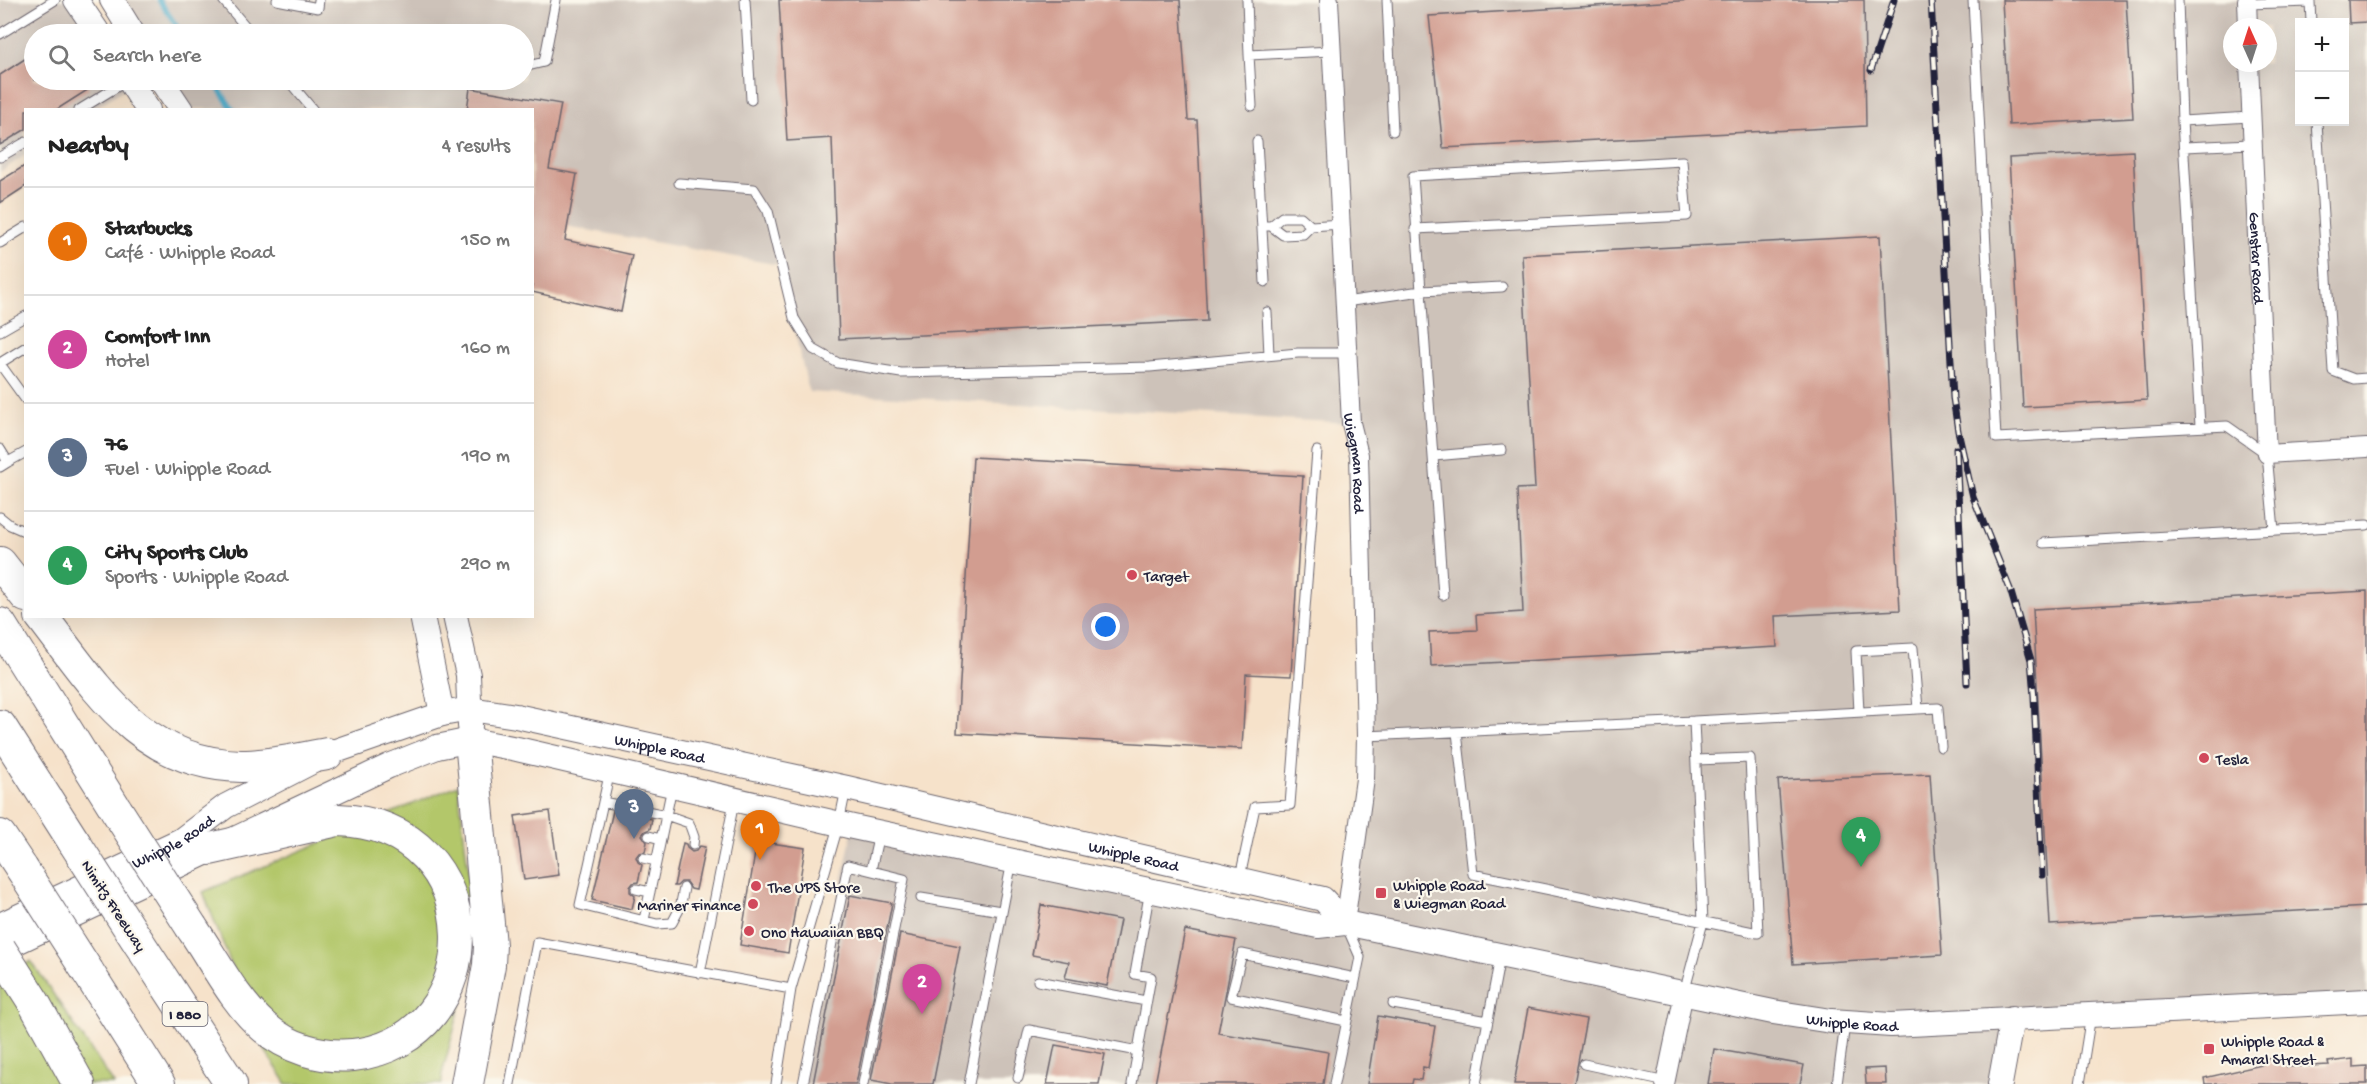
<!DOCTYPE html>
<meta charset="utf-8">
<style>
:root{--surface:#fff;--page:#f2f2f2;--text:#222;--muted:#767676;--line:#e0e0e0;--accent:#d1495b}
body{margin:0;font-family:"Gochi Hand",sans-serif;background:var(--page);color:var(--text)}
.controls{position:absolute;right:18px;top:18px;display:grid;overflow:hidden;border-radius:0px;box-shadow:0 6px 24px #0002}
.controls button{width:54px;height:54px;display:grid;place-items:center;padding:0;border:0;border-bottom:2px solid var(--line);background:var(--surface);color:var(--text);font:30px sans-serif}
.compass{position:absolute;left:2223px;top:18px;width:54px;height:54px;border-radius:50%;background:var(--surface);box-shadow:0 6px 24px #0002;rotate:357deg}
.you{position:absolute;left:1106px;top:627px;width:21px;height:21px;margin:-15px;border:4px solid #fff;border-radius:50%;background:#1a73e8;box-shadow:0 0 0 9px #1a73e833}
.badge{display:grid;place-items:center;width:39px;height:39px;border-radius:50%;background:var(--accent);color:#fff;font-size:20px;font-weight:700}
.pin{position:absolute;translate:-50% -50px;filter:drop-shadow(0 2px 3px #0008)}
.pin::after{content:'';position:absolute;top:32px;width:21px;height:18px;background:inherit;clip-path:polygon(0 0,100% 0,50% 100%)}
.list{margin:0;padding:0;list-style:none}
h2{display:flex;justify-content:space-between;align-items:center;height:78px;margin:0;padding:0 24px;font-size:26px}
h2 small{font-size:20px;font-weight:400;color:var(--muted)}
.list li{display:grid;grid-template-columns:39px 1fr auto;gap:18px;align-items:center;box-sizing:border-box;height:108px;padding:0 24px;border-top:2px solid var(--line)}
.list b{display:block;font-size:22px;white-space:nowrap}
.list p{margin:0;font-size:20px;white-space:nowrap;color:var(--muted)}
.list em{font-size:20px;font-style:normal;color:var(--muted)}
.icon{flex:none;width:33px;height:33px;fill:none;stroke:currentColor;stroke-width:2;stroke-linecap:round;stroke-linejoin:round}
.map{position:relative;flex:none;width:2367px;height:1084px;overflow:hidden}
.search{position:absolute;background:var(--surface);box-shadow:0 6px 24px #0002;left:24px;top:24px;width:510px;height:66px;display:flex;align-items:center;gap:15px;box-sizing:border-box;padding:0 21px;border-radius:33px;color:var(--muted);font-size:22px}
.panel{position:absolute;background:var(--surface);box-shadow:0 6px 24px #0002;left:24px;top:108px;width:510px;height:510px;border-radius:0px}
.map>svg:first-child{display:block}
</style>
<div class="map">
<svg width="2367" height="1084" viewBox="0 0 2367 1084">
<rect width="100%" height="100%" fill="#fbf7ec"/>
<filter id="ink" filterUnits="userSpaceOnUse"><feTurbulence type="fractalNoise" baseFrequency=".0167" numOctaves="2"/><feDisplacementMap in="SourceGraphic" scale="12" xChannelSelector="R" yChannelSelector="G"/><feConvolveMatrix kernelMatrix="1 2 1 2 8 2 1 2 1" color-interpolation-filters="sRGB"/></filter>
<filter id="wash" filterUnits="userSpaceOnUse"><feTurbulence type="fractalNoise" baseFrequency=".008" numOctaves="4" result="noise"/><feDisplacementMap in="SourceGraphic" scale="24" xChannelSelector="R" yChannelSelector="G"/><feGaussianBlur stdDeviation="1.35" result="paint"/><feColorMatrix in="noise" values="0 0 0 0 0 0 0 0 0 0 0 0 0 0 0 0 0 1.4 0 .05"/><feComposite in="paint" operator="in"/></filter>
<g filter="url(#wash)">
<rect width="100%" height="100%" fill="#f6e2ca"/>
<path fill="#cdc2b9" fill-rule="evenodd" d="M0 0H76L99 34H34V80H129L132 84 93 109 26 110 25 155 0 172Z
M112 0H2367V1001L2012 1018 2000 1084H802L853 827 1345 923 1365 779 1351 423 809 392 779 265 533 220 532 110 181 109 161 80H524V34H133ZM2300 22H2344V122H2300ZM2232 27H2268V63H2232Z"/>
<path fill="#b3c76b" stroke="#6a7453" stroke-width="1.5" d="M458 785 477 944 442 1074V1084H287L264 1049 203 892Z
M31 961 114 1084H0V980Z"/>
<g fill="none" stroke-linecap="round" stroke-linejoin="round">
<path stroke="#4babca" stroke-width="5" d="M159 0 182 34
M213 80 233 110"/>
</g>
<g id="blocks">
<path fill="#d29d90" d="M779 0H1180L1188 120H1197L1207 321 839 339 832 138 787 141Z
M1694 0H1864L1866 126 1443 148 1429 16Z
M2002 0H2126L2133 118 2009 125Z
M2348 0H2367V22L2349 23Z
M34 53V80H83L89 89 56 110H26V129L0 145V75Z
M470 88 561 104 549 169 577 174 565 240 632 255 621 312 532 292V110H467Z
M2133 151 2147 400 2023 407 2009 158Z
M26 165V186L0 203V181Z
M1880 236 1900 610 1775 616 1777 647 1431 666 1429 632 1477 630 1476 615 1523 612 1517 489 1535 488 1522 255Z
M973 457 1303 476 1291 676 1246 674 1242 749 957 733Z
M2367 591V907L2050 925 2033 609Z
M1930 774 1942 955 1793 964 1778 780Z
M550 811 559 875 524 880 515 816Z
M613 811 652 819 650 829 645 831 642 835 647 842 645 852 639 853 636 857 638 862 642 865 638 882 633 883 630 887V892L635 896 632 909 592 900Z
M757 841 805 848 788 953 740 945Z
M683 843 686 844 687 848 692 852 696 851 700 846 705 847 696 890 691 889 686 882H681L677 886H674Z
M850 895 892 903 856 1084H813Z
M1041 905 1120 920 1107 986 1065 978 1069 962 1032 955Z
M1185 930 1236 940 1218 1033 1328 1052 1323 1084H1155Z
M900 934 960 946 933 1084H892L871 1080Z
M1528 1008 1586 1019 1574 1084H1514Z
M1378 1016 1435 1026 1428 1068 1423 1067 1421 1080 1413 1079 1412 1084H1367Z
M1055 1045 1105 1054 1099 1084H1047Z
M1714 1049 1804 1065 1800 1084H1708Z
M2286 1058 2287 1067 2329 1065 2328 1062 2353 1059V1067L2367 1066V1084H2205L2204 1078 2262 1065V1059Z
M1885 1068 1886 1084H1866L1865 1069Z"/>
</g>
</g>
<g filter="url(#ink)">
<use href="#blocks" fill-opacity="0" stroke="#6c656d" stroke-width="1.5"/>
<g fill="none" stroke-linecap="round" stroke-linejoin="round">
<g stroke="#6c656d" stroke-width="11">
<path id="lane" d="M223 0 252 34
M277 0 318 8 319 0
M745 0 751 100
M1247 0 1249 55 1332 51
M1387 0 1393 131
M1973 0 1996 438 2227 426 2267 454 2274 530
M2178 0 2182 121
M2247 4 2310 2 2311 22
M0 34 55 0
M1249 55 1252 106
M524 67 544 62 556 0
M288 80 313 110
M79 110 128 80
M2317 122 2333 371 2354 379 2367 378
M1257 141 1265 282
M2184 147 2251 144
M0 157 26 142
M679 183 754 189 768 211 794 318 813 349 838 363 901 373 1150 367 1298 353H1347
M1266 226H1271L1282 217H1301L1311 226
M1271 226 1283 235 1303 234 1311 226 1341 224
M1415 229 1687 216 1682 161 1413 176 1421 291 1502 287
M0 243 26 227
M1345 302 1421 291 1443 595
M1267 312 1269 355
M0 331 26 316
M0 363 26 347
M0 364 26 400
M2200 426 2182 121 2250 117
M0 449 8 462 0 467
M1434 456 1502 450
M8 462 26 452
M0 517 10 525 26 532
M2043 543 2367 525
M1918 709 1938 708 1941 747
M1457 732 1473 874 1758 933 1750 758 1696 760
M1366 736 1694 721
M610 771 580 905 657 924 672 923 680 908 684 888
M603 802 666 815 689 823 694 837 693 845
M649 836 661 839
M643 858 656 861
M871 870 879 834
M1240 877 1255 807 1290 805 1317 451
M636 889 650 892
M921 898 1001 911
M644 920 672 787
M700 973 734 802
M1038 981 1146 1001
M1684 993 1703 922 1694 721 1918 709 1913 648 1856 651 1859 712
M1393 1004 1488 1021
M1346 1021 1231 997 1242 954 1355 978
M1584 1064 1666 1082
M1018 1078 1029 1030 1138 1051
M510 1084 537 942 791 989
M776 1084 791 989 839 823 846 789
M803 1084 848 865 904 879 863 1084
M969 1084 1012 861
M1132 1084 1151 977 1135 974 1150 890
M1334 1084 1360 957 1346 925
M1476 1084 1500 957
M1837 1084 1845 1024
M2080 1084 2091 1015"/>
</g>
<g stroke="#6c656d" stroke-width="20">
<g id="street">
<path id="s1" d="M1329 0 1351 423 1359 455 1366 736 1365 779 1345 923"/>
<path d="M2247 0 2248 27"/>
<path id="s2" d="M2249 63 2267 454 2367 448"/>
<path d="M1665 1084 1684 993"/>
</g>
</g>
<g stroke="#6c656d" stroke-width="26">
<g id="secondary">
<path d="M76 0 99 34"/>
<path d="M112 0 133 34"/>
<path d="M129 80 148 110"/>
<path d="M161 80 181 110"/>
<path d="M422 616 442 714"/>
<path d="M455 616 468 675 470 726"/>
<path id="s3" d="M0 925 181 840 226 806 327 754 442 714 470 709 516 716 847 788 1323 899 1345 923"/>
<path id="s4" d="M0 950 389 766 437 747 471 740 517 749 853 827 1318 926 1345 923 1773 1012 1831 1021 1891 1025 2367 1001"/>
<path d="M2000 1084 2012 1018"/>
</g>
</g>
<g stroke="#6c656d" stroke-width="34">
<path id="highway" d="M0 563 26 596
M41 616C96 687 140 764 241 766 269 766 298 759 327 754
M0 624 117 811
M0 726 74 842
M0 836 22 869
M192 928C214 960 234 1001 264 1027 288 1048 321 1058 353 1055 494 1040 494 824 338 820L210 849
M139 943 231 1084
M88 972 159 1084
M33 1001 79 1084
M467 1084 489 965 490 945 471 740"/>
</g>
<use href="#lane" stroke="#fff" stroke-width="9"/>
<use href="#street" stroke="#fff" stroke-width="18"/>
<use href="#secondary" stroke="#fff" stroke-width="24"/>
<use href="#highway" stroke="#fff" stroke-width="32"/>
<g stroke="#22223b" stroke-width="7">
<path id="rail" d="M1931 0 1953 398 1958 431 1973 497 2010 589 2031 660 2034 696 2042 875
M1871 70 1894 0
M1956 449 1967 683"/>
</g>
<use href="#rail" stroke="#fbf7ec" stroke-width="4.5" stroke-dasharray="14" stroke-linecap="butt"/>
<g stroke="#6c656d" stroke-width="34" stroke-linecap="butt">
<path id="highway-bridge" d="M117 811 192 928
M74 842 139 943
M22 869 88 972
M0 949 33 1001"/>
</g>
<use href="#highway-bridge" stroke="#fff" stroke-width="32"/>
</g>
</g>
<g fill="#d1495b" stroke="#fbf7ec" stroke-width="2">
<circle cx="1132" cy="575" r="6"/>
<circle cx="2204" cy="758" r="6"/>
<circle cx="756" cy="886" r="6"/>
<rect x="1375" y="887" width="12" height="12" rx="3"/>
<circle cx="753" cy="904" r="6"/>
<circle cx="749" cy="931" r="6"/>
<rect x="2203" y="1043" width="12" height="12" rx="3"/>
</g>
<g text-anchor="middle" stroke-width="4.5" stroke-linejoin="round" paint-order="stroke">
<rect fill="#fbf7ec" stroke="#636270" stroke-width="1.5" x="162.5" y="1002" width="45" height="24" rx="4.5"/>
<g font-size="15" font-weight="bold" fill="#22223b">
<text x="185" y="1019">I 880</text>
</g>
<g font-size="16" fill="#22223b" stroke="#fbf7ec">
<text dy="6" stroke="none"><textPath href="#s2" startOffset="195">Genstar Road</textPath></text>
<text dy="6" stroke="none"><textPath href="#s1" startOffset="464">Wiegman Road</textPath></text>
<text dy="6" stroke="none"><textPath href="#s3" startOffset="714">Whipple Road</textPath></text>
<text dy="6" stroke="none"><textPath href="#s3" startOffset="192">Whipple Road</textPath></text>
<text dy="6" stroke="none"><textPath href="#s3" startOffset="1200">Whipple Road</textPath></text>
<text transform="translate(115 905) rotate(57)" y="6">Nimitz Freeway</text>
<text dy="6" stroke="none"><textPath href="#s4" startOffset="1928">Whipple Road</textPath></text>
</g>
<g font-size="16" fill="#22223b" stroke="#fbf7ec" text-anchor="start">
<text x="1144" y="581">Target</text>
<text x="2216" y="764">Tesla</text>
<text x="1393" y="890">Whipple Road<tspan x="1393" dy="18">&amp; Wiegman Road</tspan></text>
<text x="768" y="892">The UPS Store</text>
<text x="741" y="910" text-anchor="end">Mariner Finance</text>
<text x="761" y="937">Ono Hawaiian BBQ</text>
<text x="2221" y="1046">Whipple Road &amp;<tspan x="2221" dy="18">Amaral Street</tspan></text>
</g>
</g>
</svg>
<div class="controls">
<button>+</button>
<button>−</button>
</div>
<svg class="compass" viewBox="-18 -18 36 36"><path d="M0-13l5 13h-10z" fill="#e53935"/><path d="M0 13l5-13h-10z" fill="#767676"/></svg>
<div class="you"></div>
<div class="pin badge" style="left:760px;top:860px;background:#e8710a">1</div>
<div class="pin badge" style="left:922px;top:1014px;background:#d1479c">2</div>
<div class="pin badge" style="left:634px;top:839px;background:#5c6f8a">3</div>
<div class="pin badge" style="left:1861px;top:867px;background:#2e9e5b">4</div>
<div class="search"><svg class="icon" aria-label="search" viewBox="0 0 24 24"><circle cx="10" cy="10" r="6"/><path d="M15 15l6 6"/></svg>Search here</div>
<section class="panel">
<h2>Nearby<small>4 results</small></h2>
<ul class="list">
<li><span class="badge" style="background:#e8710a">1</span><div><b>Starbucks</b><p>Café · Whipple Road</p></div><em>150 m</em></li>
<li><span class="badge" style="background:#d1479c">2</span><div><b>Comfort Inn</b><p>Hotel</p></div><em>160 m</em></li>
<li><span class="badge" style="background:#5c6f8a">3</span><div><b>76</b><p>Fuel · Whipple Road</p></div><em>190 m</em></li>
<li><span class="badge" style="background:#2e9e5b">4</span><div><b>City Sports Club</b><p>Sports · Whipple Road</p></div><em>290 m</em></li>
</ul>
</section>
</div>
